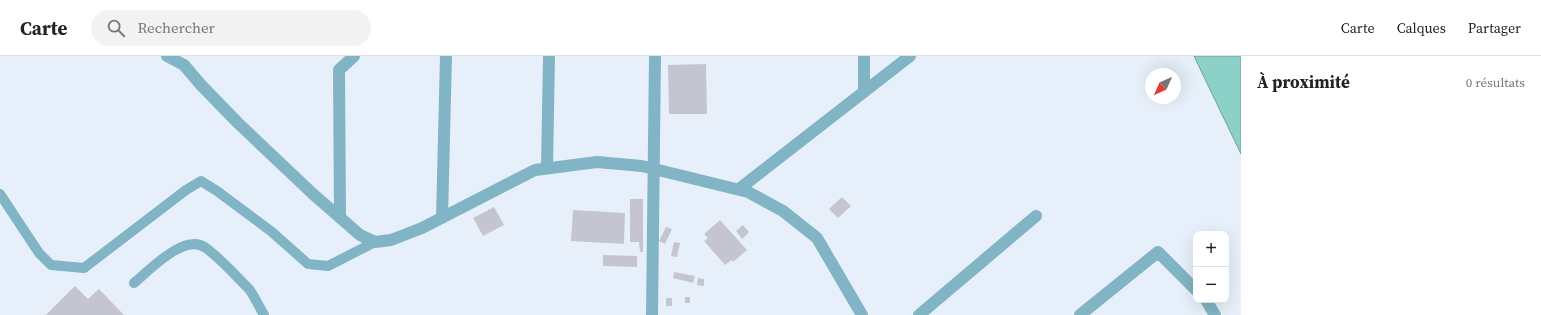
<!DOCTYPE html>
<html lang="fr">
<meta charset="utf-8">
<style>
:root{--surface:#fff;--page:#f2f2f2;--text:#222;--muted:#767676;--line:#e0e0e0}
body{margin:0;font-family:"Source Serif 4",serif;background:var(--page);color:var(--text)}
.controls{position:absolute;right:12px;bottom:12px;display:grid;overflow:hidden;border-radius:8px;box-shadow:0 4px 16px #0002}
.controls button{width:36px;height:36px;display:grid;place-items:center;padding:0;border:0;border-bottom:1px solid var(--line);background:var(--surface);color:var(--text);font:20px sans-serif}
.compass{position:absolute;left:1145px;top:12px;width:36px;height:36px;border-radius:50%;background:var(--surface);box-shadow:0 4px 16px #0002;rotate:225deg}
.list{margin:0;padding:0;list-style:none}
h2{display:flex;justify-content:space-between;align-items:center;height:52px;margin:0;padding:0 16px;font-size:17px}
h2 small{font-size:13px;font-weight:400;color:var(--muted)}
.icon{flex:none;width:22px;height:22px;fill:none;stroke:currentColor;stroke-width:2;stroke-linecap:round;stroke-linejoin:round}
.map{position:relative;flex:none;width:1241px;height:259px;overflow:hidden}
header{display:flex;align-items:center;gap:24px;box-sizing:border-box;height:56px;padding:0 20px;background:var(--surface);border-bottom:1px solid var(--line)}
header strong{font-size:19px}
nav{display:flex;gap:22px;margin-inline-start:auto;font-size:14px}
.search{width:280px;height:36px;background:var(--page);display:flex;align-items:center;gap:10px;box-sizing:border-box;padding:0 14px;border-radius:22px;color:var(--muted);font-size:15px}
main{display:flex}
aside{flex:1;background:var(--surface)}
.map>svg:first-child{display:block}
</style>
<header>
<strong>Carte</strong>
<div class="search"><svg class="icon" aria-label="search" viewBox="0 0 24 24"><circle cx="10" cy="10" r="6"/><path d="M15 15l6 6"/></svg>Rechercher</div>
<nav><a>Carte</a><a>Calques</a><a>Partager</a></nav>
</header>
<main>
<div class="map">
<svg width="1241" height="259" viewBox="0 0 1241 259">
<rect width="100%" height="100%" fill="#e7f0fa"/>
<path fill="#8bd1c8" stroke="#6ea09a" d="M1194 0H1241V98Z"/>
<path fill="#c4c5d0" d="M706 8 707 58H669L668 9Z
M842 141 851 150 838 162 829 153Z
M630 143H643V196H640L639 186H630Z
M494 151 504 169 483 180 473 162Z
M573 154 625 157 624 188 571 185Z
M720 164 747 194 733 206 732 204 725 209 704 185 708 182 704 178Z
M743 169 749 176 742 183 736 175Z
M666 171 672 173 665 188 659 185Z
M674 186 680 187 677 201 671 200Z
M603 199 637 200V211L603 210Z
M674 216 695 220 693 227 673 222Z
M698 222 704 223V230L697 229Z
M75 230 88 243 99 233 124 259H46Z
M685 241H690V247H685Z
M666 242H672V250H666Z"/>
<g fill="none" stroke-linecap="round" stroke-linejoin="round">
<path stroke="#81b4c4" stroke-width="10" d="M0 138 39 197 51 209 84 212 186 134 201 125 217 135 272 176 308 208 328 210 375 186
M134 227C150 214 185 176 206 192 221 203 236 220 249 233L253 239 264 259"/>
<path stroke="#81b4c4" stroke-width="12" d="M167 0 184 9 201 29 238 67 313 138 360 179 375 186 391 184 422 172 535 114 597 106 642 110 748 136 783 155 817 182 862 259
M864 0V35
M547 112 549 0
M739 133 910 0
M340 162 339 14 354 0
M442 162 446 0
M1206 244 1215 259
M652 259 655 0
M919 259 1036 160
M1080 259 1158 196 1196 234"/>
</g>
</svg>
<div class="controls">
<button>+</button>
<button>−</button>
</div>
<svg class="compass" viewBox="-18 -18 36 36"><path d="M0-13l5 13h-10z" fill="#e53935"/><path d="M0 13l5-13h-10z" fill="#767676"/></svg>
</div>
<aside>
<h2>À proximité<small>0 résultats</small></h2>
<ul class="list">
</ul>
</aside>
</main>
